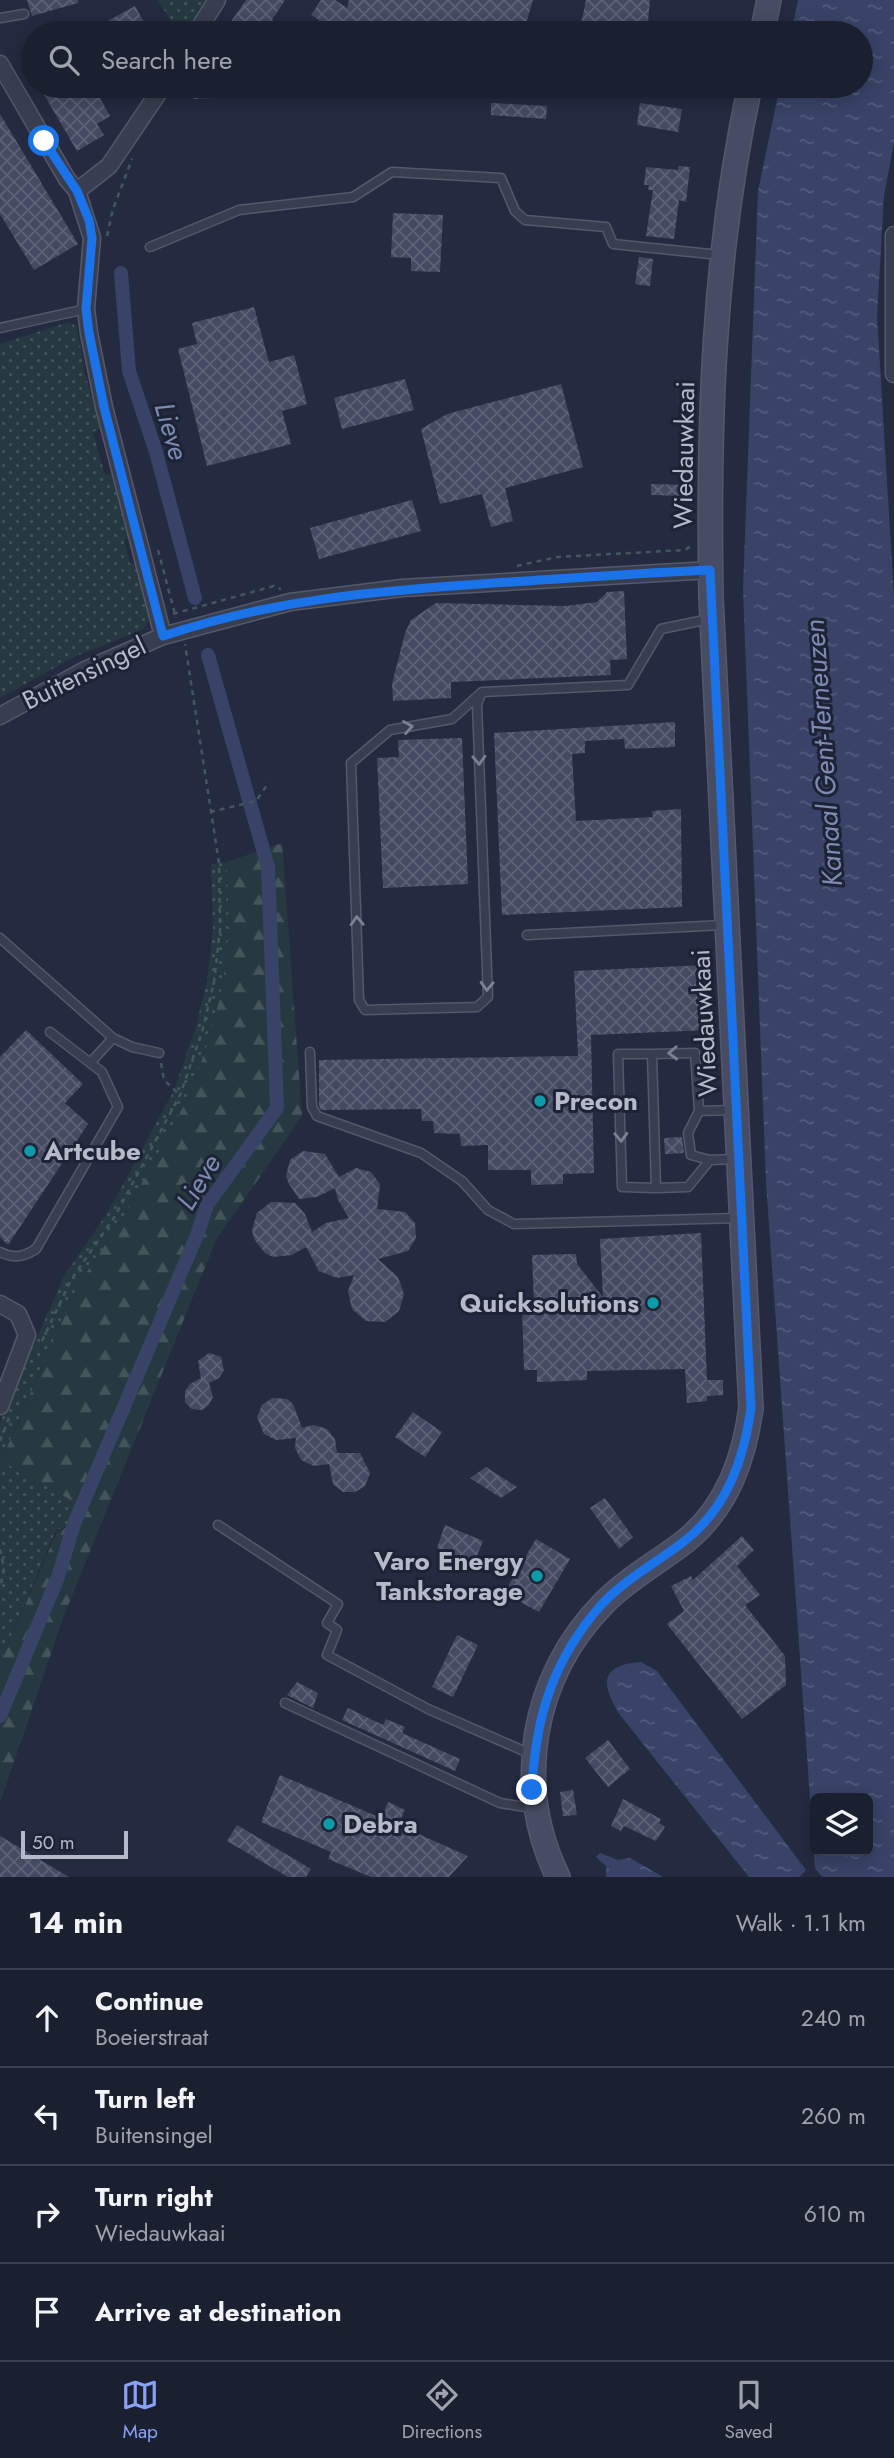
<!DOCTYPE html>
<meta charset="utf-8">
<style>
:root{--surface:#1b2030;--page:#282d3c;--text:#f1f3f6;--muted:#a0a3ab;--line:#393e4c;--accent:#8aa1fa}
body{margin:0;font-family:Jost,sans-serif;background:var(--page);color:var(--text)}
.controls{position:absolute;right:21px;bottom:21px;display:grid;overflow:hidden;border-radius:10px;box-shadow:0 4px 18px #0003}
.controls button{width:63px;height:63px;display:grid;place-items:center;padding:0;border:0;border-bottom:2px solid var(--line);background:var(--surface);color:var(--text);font:35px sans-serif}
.scale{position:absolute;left:21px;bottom:18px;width:107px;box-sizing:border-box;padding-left:7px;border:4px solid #b5b9ca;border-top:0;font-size:19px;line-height:24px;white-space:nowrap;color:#b5b9ca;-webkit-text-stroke:5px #1d2335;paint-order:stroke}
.stop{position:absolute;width:21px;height:21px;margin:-16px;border:5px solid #1a73e8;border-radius:50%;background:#fff}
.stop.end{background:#1a73e8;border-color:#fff;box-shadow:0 2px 7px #0008}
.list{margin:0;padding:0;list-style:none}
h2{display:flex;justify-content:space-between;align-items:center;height:91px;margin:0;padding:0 28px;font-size:30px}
h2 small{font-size:23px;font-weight:400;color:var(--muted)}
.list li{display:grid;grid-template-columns:46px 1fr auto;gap:21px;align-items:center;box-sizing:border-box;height:98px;padding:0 28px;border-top:2px solid var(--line)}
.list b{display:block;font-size:26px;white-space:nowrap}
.list p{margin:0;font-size:23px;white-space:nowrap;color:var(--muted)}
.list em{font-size:23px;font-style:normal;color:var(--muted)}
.icon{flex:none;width:38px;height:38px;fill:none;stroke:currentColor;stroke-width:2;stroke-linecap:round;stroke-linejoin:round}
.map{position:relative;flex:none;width:894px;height:1877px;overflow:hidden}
.search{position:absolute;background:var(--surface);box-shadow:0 4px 18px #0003;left:21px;right:21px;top:21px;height:77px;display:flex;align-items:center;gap:18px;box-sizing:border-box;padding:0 24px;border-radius:38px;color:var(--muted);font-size:26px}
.sheet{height:483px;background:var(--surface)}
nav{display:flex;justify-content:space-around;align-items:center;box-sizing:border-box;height:98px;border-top:2px solid var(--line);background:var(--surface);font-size:19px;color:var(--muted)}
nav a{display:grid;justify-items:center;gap:4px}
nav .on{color:var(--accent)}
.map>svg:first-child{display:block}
</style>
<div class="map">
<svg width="894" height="1877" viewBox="0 0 894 1877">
<defs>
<pattern id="grass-dots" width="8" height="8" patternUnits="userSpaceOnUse" patternTransform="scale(1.75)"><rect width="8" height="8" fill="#263941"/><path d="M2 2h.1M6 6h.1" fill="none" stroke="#43545b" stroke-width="1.8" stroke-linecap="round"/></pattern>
<pattern id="forest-firs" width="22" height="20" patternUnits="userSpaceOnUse" patternTransform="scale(1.75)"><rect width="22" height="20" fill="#263941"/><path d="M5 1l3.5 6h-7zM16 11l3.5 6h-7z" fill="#43545b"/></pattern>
<pattern id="water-ripples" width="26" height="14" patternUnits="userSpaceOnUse" patternTransform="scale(1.75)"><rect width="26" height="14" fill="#384367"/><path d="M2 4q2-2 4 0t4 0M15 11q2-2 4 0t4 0" fill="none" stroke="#535c7b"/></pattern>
<pattern id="building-cross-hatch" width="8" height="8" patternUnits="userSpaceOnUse" patternTransform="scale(1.75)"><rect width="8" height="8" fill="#434a62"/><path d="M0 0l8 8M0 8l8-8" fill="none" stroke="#5c6277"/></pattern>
</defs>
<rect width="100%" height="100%" fill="#242b40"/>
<path fill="url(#grass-dots)" d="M157 0H209L188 33H180Z
M69 322 77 327 84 369 100 429 93 432 105 475 113 474 130 537 124 540 130 564 137 563 150 618 143 629 74 657 0 698V344Z
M227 862 229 930 223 984 211 1034 188 1098 122 1220 78 1285 1 1460 69 1499 74 1524 56 1530 0 1662V1422L64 1276 108 1212 173 1092 195 1030 207 981 213 929 211 864Z"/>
<path fill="url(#forest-firs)" d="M282 843 302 1116 216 1240 63 1618 0 1803V1662L57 1532 73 1524 69 1499 1 1461 78 1285 122 1220 188 1098 211 1034 223 984 229 930 227 862Z"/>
<path fill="url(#water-ripples)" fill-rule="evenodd" d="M798 0H894V142L884 196 877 316 894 597V1877H822L815 1868 766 1183 743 589 758 191 780 86H861V33H791ZM815 1798H868V1851H815Z
M641 1662 657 1671 806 1870 799 1877H749L620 1715C601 1685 599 1665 641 1662Z
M600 1853 618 1860 630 1858 663 1877H606V1866L596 1857Z"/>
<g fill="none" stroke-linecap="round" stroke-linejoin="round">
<path stroke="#384367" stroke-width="14" d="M121 273 129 371 156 452 195 598
M0 1716 58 1577 74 1524 197 1235 207 1205 277 1108 268 867 208 655"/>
</g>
<path fill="url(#building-cross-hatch)" d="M27 0H78V3L32 16Z
M246 0H285L272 20 291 33H223Z
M321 0H335L347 8 349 0H533L523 33H310L319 20 311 15Z
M586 0H650L647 33H579Z
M135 6 150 33H86Z
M39 86H93L110 116 97 124 104 135 77 151Z
M175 86H235L227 97 194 99Z
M491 103 547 106 546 119 491 115Z
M640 103 682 109 678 132 637 125Z
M0 114 78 244 34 270 0 214Z
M678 166 690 167 686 202 679 200 674 239 646 236 653 190H648L649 185H644L646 167 678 170Z
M393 213 443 215 440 272 411 271V258L391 257Z
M639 257 653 259 650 286 635 284Z
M254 307 269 362 294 355 307 404 282 411 291 444 207 466 178 349 197 344 192 323Z
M405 379 414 410 342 429 334 398Z
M561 384 583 467 505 488 513 521 491 527 482 494 440 504 421 429 447 414Z
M651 484 688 485V496L651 495Z
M412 500 421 531 319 559 310 528Z
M624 591 627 659 610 660 611 675 451 682V698L393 701 392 684 405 633 411 620 436 603 565 606 597 602 607 592Z
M675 722V747L625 749 624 739 585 741V753L572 754 576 821 653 817 652 811 681 809 682 907 502 915 494 733Z
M462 738 468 884 383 888 377 758 399 757 398 740Z
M705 965 709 1030 591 1035 594 1173 563 1174V1184L531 1185V1170H488V1145L461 1146 460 1134 434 1133 433 1121H422L421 1109 321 1110 319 1106V1060L578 1056 574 971Z
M26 1030 83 1084 65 1103 88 1124 8 1245 0 1237V1057Z
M682 1137 684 1153 665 1154 664 1138Z
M303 1151 325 1154 339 1177 356 1168 371 1172 380 1184 377 1209 405 1212 415 1223 416 1238 408 1251 378 1259 398 1277 404 1294 399 1311 385 1322 366 1321 352 1309 348 1291 354 1275 337 1278 319 1271 306 1247 292 1255 273 1257 265 1253 254 1239 252 1230 257 1213 271 1202 295 1203 305 1214 312 1232 326 1223 349 1218 338 1200 335 1188 317 1197 299 1199 289 1184 286 1176 290 1160Z
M701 1233 707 1380H723V1395L707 1396V1401L687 1403 685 1369 587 1371V1380L537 1382V1370H524L522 1306H534L532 1255 576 1254 577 1264 603 1297 600 1239Z
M209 1353 221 1357 224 1370 219 1378 209 1383 213 1397 209 1405 202 1410 192 1409 185 1402V1392L190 1384 201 1378 198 1361Z
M272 1398 287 1399 293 1404 302 1428 314 1425 327 1429 335 1439 337 1453H360L370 1473 365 1486 355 1492H343L333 1484 329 1464 314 1466 301 1460 295 1448 296 1438 276 1440 264 1434 257 1417 262 1405Z
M413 1412 442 1432 425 1457 395 1437Z
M486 1467 517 1487 501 1498 470 1478Z
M605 1498 633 1537 619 1549 590 1508Z
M445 1525 483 1541 474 1563 437 1548Z
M742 1536 754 1550 737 1566 760 1595 745 1605 785 1656 786 1685 742 1719 667 1624 684 1611 671 1586 691 1576 693 1580Z
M536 1539 570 1559 539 1612 504 1593Z
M457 1635 478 1645 453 1697 432 1687Z
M297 1682 318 1693 313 1708 287 1695Z
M348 1708 383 1725 386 1719 405 1727 402 1733 460 1759 455 1771 342 1720Z
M608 1740 630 1769 608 1787 585 1758Z
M280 1775 381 1818 388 1802 405 1810 398 1825 468 1856 449 1877H371L328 1859 331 1852 261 1822Z
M573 1790 577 1815 563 1816 560 1792Z
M623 1799 661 1819 659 1823 665 1827 656 1841 624 1826 621 1831 611 1826Z
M237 1825 311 1869 306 1877H288L227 1841Z
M0 1836 69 1877H0Z"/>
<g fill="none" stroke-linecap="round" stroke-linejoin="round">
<g stroke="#53596a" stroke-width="11">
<path id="service" d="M0 18 24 14
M150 247 239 210 353 197 392 172 501 178 515 211 525 220 606 227 613 244 720 255
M0 328 86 309
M482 692 477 704 488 997 477 1007 365 1010 359 1000 351 763 390 730 452 719 482 692 628 685 661 629 709 619
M527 935 723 925
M0 938 113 1038 132 1047 159 1053
M310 1052 312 1107 317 1116 421 1153 462 1181 488 1210 514 1224 739 1218
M652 1054H618L622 1187 656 1188
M90 1063 113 1038
M734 1110 699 1111 695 1053 652 1054 656 1188 688 1187 710 1160 735 1159
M699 1111 688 1133 691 1155 710 1160
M0 1252C14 1259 23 1257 36 1249L118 1107 102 1072 50 1032
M218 1525 338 1604 327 1623 337 1630 327 1655 428 1709 533 1755
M285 1703 500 1803 532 1808"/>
</g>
<g stroke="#53596a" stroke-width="19">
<path id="minor" d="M196 33 217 0
M0 64 67 179 77 191 109 166 163 86
M77 191 92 238 86 309 89 333 104 407 163 636
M894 235V374
M0 716 85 670 163 636 290 602 402 588 711 570
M0 1304 18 1314 27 1335 0 1406"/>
</g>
<g stroke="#53596a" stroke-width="26">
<path id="secondary" d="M762 33 769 0
M558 1877C513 1785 531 1677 604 1603 628 1578 661 1561 688 1539 728 1505 744 1458 751 1408L711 598C708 426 713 254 750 86"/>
</g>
<path stroke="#44565e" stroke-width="2.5" stroke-dasharray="5 5" stroke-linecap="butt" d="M107 236 113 209 132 159
M158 550 176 618
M517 566 557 557 685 550 692 545
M173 614 274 586 281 589
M210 812 256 801 269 782
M161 1063 164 1080 180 1095
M42 1341 71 1280 115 1216 180 1095 202 1032 214 982 220 930 219 863 185 644
M0 1441 9 1418
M0 1549 4 1568 0 1589"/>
<use href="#service" stroke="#383e50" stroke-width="8"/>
<use href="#minor" stroke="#383e50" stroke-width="16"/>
<use href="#secondary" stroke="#464c63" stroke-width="23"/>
</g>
<defs><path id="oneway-chevron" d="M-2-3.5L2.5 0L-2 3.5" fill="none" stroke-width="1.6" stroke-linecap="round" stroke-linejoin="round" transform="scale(1.75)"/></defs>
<g stroke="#7d8293">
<use href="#oneway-chevron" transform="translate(408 727) rotate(-10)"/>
<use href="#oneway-chevron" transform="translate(479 760) rotate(88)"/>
<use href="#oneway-chevron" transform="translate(357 921) rotate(-92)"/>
<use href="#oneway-chevron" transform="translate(487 986) rotate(92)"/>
<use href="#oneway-chevron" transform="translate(673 1053) rotate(178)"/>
<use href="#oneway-chevron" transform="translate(621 1137) rotate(88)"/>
</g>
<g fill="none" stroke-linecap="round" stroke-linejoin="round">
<path stroke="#1a73e8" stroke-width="9" d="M44 141 77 191 89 220 92 238 86 309 89 333 104 407 163 636C275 599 376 591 493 583 565 579 638 573 710 570L751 1408C744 1458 728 1506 687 1539 660 1561 626 1578 602 1604 553 1659 535 1718 532 1790"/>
</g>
<g fill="#0f9aa8" stroke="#1d2335" stroke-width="2.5">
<circle cx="540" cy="1101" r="7"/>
<circle cx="30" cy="1151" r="7"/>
<circle cx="653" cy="1303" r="7"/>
<circle cx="537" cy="1576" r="7"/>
<circle cx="329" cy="1824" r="7"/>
</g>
<g text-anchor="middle" stroke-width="6" stroke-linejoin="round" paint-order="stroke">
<g font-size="26" fill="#b5b9ca" stroke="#1d2335">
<text transform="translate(684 455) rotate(-89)" y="9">Wiedauwkaai</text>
<text transform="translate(84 673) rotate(-26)" y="9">Buitensingel</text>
<text transform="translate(704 1023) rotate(-93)" y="9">Wiedauwkaai</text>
</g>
<g font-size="26" font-weight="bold" fill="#b5b9ca" stroke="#1d2335" text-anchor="start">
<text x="554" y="1110">Precon</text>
<text x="44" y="1160">Artcube</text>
<text x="639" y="1312" text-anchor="end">Quicksolutions</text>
<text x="523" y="1570" text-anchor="end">Varo Energy<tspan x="523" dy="30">Tankstorage</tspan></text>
<text x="343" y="1833">Debra</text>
</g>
<g font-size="28" font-style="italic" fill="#7c8ab2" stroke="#1d2335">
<text transform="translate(172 431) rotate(74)" y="10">Lieve</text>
<text transform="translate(823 753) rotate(-94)" y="10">Kanaal Gent-Terneuzen</text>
<text transform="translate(198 1182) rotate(-59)" y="10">Lieve</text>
</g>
</g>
</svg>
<div class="controls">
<button><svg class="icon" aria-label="layers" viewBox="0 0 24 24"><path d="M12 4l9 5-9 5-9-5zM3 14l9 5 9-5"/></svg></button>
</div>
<div class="scale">50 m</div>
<div class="stop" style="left:44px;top:141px"></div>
<div class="stop end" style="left:532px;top:1790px"></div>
<div class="search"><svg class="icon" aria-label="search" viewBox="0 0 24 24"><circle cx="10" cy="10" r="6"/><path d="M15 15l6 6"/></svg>Search here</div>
</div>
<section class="sheet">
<h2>14 min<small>Walk · 1.1 km</small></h2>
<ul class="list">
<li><svg class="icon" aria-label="ahead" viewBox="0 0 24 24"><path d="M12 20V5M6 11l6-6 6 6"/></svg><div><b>Continue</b><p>Boeierstraat</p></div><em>240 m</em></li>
<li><svg class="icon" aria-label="left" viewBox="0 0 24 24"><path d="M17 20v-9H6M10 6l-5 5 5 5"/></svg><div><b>Turn left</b><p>Buitensingel</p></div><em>260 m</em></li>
<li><svg class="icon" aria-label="right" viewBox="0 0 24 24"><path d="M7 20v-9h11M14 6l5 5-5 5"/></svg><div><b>Turn right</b><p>Wiedauwkaai</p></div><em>610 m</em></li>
<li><svg class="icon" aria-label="arrive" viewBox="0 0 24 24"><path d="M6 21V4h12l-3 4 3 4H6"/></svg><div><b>Arrive at destination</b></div></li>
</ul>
</section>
<nav>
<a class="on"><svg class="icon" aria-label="map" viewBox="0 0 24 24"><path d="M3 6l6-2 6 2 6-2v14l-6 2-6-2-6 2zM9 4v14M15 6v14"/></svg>Map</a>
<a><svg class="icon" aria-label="directions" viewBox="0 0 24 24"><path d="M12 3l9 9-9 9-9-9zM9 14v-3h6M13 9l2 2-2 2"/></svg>Directions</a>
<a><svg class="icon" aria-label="saved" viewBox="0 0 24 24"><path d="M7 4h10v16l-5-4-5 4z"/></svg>Saved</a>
</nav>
